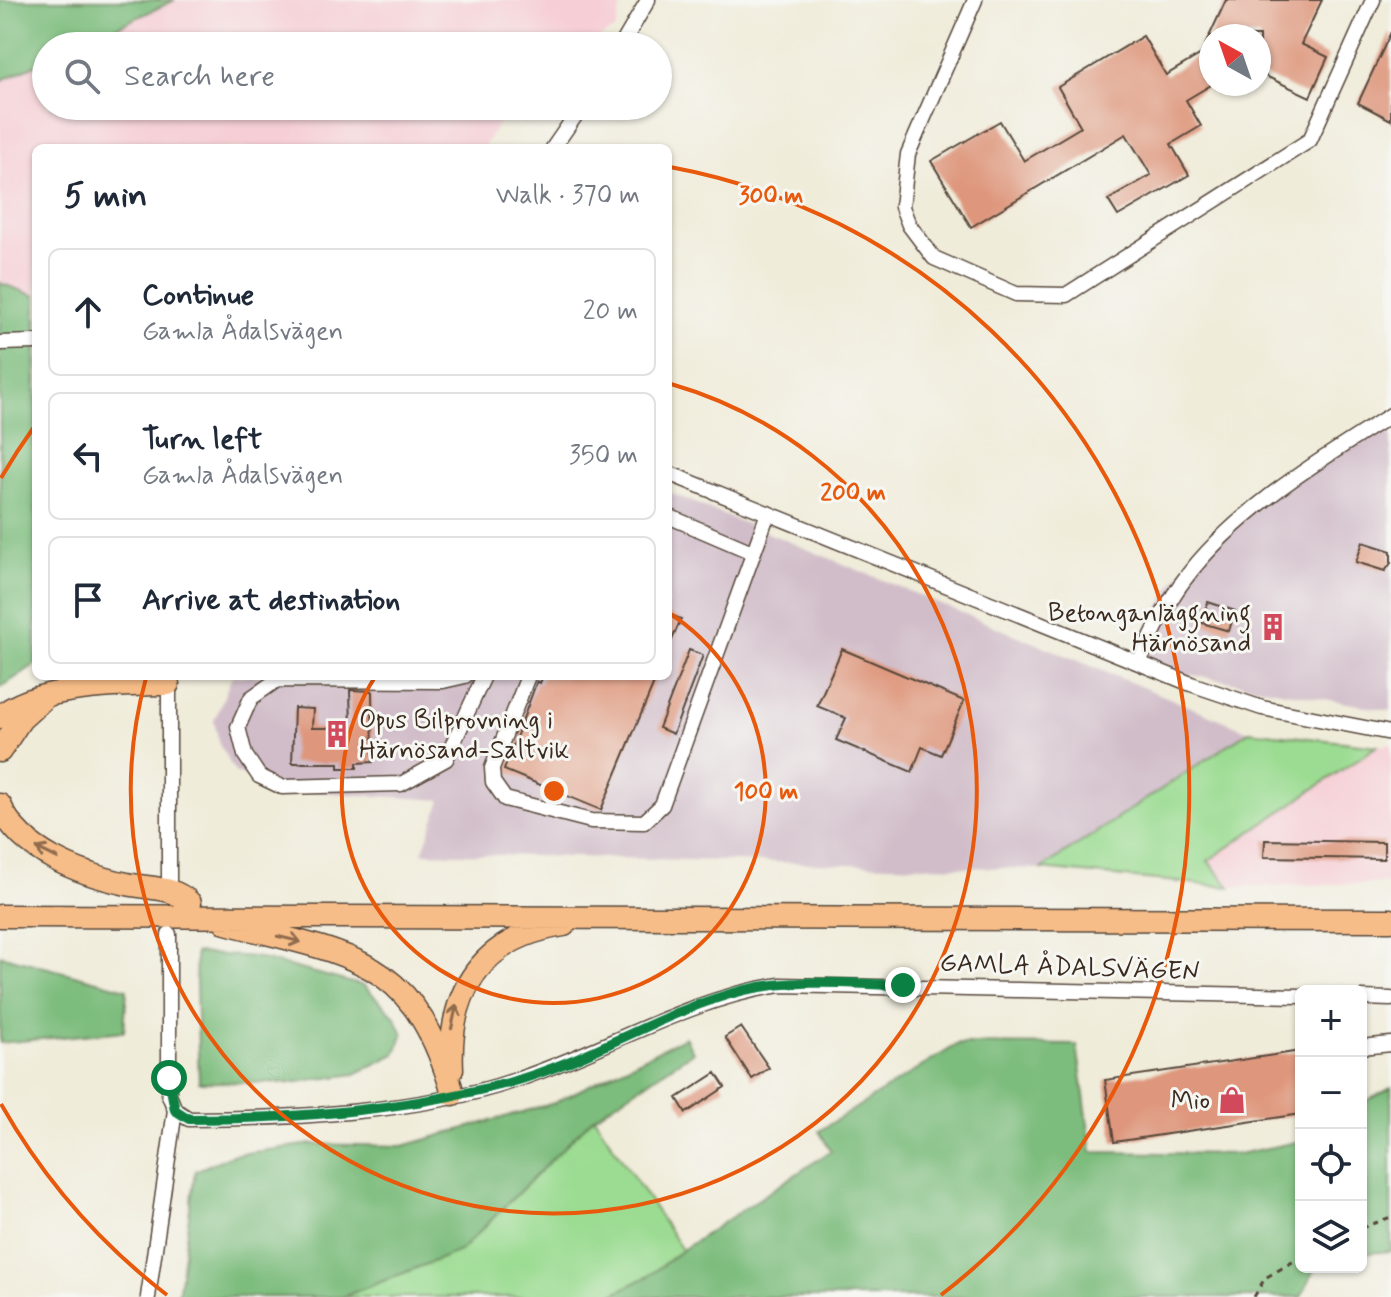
<!DOCTYPE html>
<meta charset="utf-8">
<style>
:root{--surface:#fff;--page:#f2f2f3;--text:#1f2937;--muted:#747a83;--line:#e0e1e3}
body{margin:0;font-family:Mynerve,sans-serif;background:var(--page);color:var(--text)}
.controls{position:absolute;right:24px;bottom:24px;display:grid;overflow:hidden;border-radius:12px;box-shadow:0 2px 6px #0004}
.controls button{width:72px;height:72px;display:grid;place-items:center;padding:0;border:0;border-bottom:2px solid var(--line);background:var(--surface);color:var(--text);font:40px sans-serif}
.compass{position:absolute;left:1199px;top:24px;width:72px;height:72px;border-radius:50%;background:var(--surface);box-shadow:0 2px 6px #0004;rotate:320deg}
.stop{position:absolute;width:24px;height:24px;margin:-18px;border:6px solid #0b8043;border-radius:50%;background:#fff}
.stop.end{background:#0b8043;border-color:#fff;box-shadow:0 2px 8px #0008}
.list{margin:0;padding:0;list-style:none}
h2{display:flex;justify-content:space-between;align-items:center;height:104px;margin:0;padding:0 32px;font-size:34px}
h2 small{font-size:26px;font-weight:400;color:var(--muted)}
.list li{display:grid;grid-template-columns:52px 1fr auto;gap:24px;align-items:center;box-sizing:border-box;height:128px;margin:0 16px 16px;padding:0 16px;border:2px solid var(--line);border-radius:12px}
.list b{display:block;font-size:30px;white-space:nowrap}
.list p{margin:0;font-size:26px;white-space:nowrap;color:var(--muted)}
.list em{font-size:26px;font-style:normal;color:var(--muted)}
.icon{flex:none;width:44px;height:44px;fill:none;stroke:currentColor;stroke-width:2;stroke-linecap:round;stroke-linejoin:round}
.map{position:relative;flex:none;width:1391px;height:1297px;overflow:hidden}
.search{position:absolute;background:var(--surface);box-shadow:0 2px 6px #0004;left:32px;top:32px;width:640px;height:88px;display:flex;align-items:center;gap:20px;box-sizing:border-box;padding:0 28px;border-radius:44px;color:var(--muted);font-size:30px}
.panel{position:absolute;background:var(--surface);box-shadow:0 2px 6px #0004;left:32px;top:144px;width:640px;height:536px;border-radius:12px}
.map>svg:first-child{display:block}
</style>
<div class="map">
<svg width="1391" height="1297" viewBox="0 0 1391 1297">
<rect width="100%" height="100%" fill="#f6f6f2"/>
<filter id="ink" filterUnits="userSpaceOnUse"><feTurbulence type="fractalNoise" baseFrequency=".0125" numOctaves="2"/><feDisplacementMap in="SourceGraphic" scale="16" xChannelSelector="R" yChannelSelector="G"/><feConvolveMatrix kernelMatrix="1 2 1 2 8 2 1 2 1" color-interpolation-filters="sRGB"/></filter>
<filter id="wash" filterUnits="userSpaceOnUse"><feTurbulence type="fractalNoise" baseFrequency=".006" numOctaves="4" result="noise"/><feDisplacementMap in="SourceGraphic" scale="32" xChannelSelector="R" yChannelSelector="G"/><feGaussianBlur stdDeviation="1.8" result="paint"/><feColorMatrix in="noise" values="0 0 0 0 0 0 0 0 0 0 0 0 0 0 0 0 0 1.4 0 .05"/><feComposite in="paint" operator="in"/></filter>
<g filter="url(#wash)">
<rect width="100%" height="100%" fill="#f0ecda"/>
<path fill="#f6cfd6" d="M175 0H622L616 29 584 46H76Z
M46 60V106H509L483 148H36V296L0 283V81Z
M1391 744V883L1230 887 1207 861 1377 746Z"/>
<path fill="#d1bdc9" d="M1391 412V711L1127 663 1176 578 1203 544 1235 516Z
M668 492 1249 731 1041 869 422 853 441 800 272 789 235 772 220 746 214 721 232 676H668Z"/>
<path fill="#9bdc92" stroke="#6b8358" stroke-width="2" d="M1249 731 1377 746 1208 861 1230 887 1041 869Z
M594 1117 682 1250 647 1277 607 1297H342L460 1251Z"/>
<path fill="#7cbc7c" stroke="#5c734d" stroke-width="2" d="M0 0H175L76 46H46V60L0 81Z
M0 283 36 296V664L0 688Z
M195 953 254 957 364 986 394 1015 403 1034 395 1054 355 1074 291 1083 199 1082Z
M0 955 127 989 124 1031 0 1043Z
M685 1037 693 1052 594 1117 460 1251 342 1297H178L195 1171 232 1155 312 1144 403 1146 554 1103Z
M958 1044 1077 1045 1092 1152 1238 1154 1301 1141V1267H1316L1301 1297H607L647 1277 682 1250 831 1151 819 1131Z
M1391 1088V1251L1361 1254 1363 1103Z"/>
<g id="blocks">
<path fill="#de967c" d="M1226 0H1322L1301 44 1328 57 1310 97 1259 73V36H1211V85L1186 100 1201 126 1171 144 1189 175 1118 216 1108 200 1151 175 1126 134 971 227 931 161 1000 121 1024 161 1081 127 1058 87 1143 36 1166 75 1201 54Z
M1391 32V120L1358 103Z
M1363 542 1391 551V563L1385 571 1356 562Z
M1208 602 1235 611 1229 631 1202 623Z
M668 614 681 619 668 649Z
M842 649 964 701 941 755 922 747 912 772 836 740 846 718 817 706Z
M689 650 703 655 673 734 659 728Z
M543 676H657L601 810 504 770 537 681 540 683Z
M350 690 372 691 373 762 357 763V768H339V763H292L294 708 313 709 312 728H351Z
M1265 840 1384 842V859L1264 857Z
M741 1027 769 1068 752 1079 725 1037Z
M1301 1051V1114L1114 1142 1105 1080Z
M716 1073 725 1087 686 1113 677 1098Z"/>
</g>
</g>
<g filter="url(#ink)">
<use href="#blocks" fill-opacity="0" stroke="#56473a" stroke-width="2"/>
<g fill="none" stroke-linecap="round" stroke-linejoin="round">
<g stroke="#56473a" stroke-width="17">
<path id="minor" d="M975 0 908 154 902 207 909 225 934 258 1016 294 1066 295 1310 140 1373 0
M621 46 648 0
M553 148 582 106
M0 343 36 342
M668 473 1191 684 1262 708 1391 733
M668 516 752 552
M1139 662C1153 634 1165 605 1184 580 1235 511 1318 461 1391 415
M465 676 443 681 277 680 251 698 238 727 245 755 259 776 282 787 401 784 446 759 484 676
M528 676 492 768 493 782 505 799 591 821 644 822 662 805 768 513
M169 882V676
M169 934V1095L175 1110 189 1119C286 1119 422 1112 513 1081 603 1052 686 999 780 985L1301 996
M1361 998 1391 999
M1361 1047 1391 1044
M148 1297 175 1110"/>
</g>
<g stroke="#56473a" stroke-width="25">
<path id="highway" d="M0 717C32 686 124 685 168 684
M0 751 21 719 42 700
M0 805C20 852 80 874 127 884 149 889 174 886 190 903
M0 916 1391 920
M226 923C352 956 413 955 453 1094
M452 1069C448 991 482 937 564 925"/>
</g>
<path stroke="#56473a" stroke-width="3" stroke-dasharray="6 6" stroke-linecap="butt" d="M1361 1228 1391 1217
M1254 1297 1265 1278 1301 1257"/>
<use href="#minor" stroke="#fff" stroke-width="14"/>
<use href="#highway" stroke="#f7bd88" stroke-width="22"/>
</g>
<defs><path id="oneway-shaft" d="M-6 0H5M1.5-3L5.5 0L1.5 3" fill="none" stroke-width="1.6" stroke-linecap="round" stroke-linejoin="round" transform="scale(2)"/></defs>
<g stroke="#906c4e">
<use href="#oneway-shaft" transform="translate(47 853) rotate(-154)"/>
<use href="#oneway-shaft" transform="translate(289 939) rotate(13)"/>
<use href="#oneway-shaft" transform="translate(454 1017) rotate(-78)"/>
</g>
</g>
<g fill="none" stroke-linecap="round" stroke-linejoin="round" filter="url(#ink)">
<path stroke="#0b8043" stroke-width="10" d="M169 1078 175 1110 189 1119C296 1119 405 1110 508 1083 590 1061 663 1010 745 990 796 978 851 984 903 985"/>
</g>
<g fill="none" stroke="#e8590c" stroke-width="4">
<path d="M669 613A212 212 0 1 1 375 677"/>
<path d="M671 384A423 423 0 1 1 146 678"/>
<path d="M167 1295A635 635 0 0 1 1 1104M1 478A635 635 0 0 1 34 427M670 167A635 635 0 0 1 941 1295"/>
</g>
<defs>
<g id="building-bare" transform="scale(2.16)"><path d="M-4-6H4V6H1V3H-1V6H-4ZM-2.5-4.3h1.7v1.8h-1.7ZM.8-4.3h1.7v1.8H.8ZM-2.5-1h1.7V.8h-1.7ZM.8-1h1.7V.8H.8Z" fill="#d1495b" stroke="#f6f6f2" stroke-width="2.5" paint-order="stroke"/></g>
<g id="shop-bare" transform="scale(2.16)"><path d="M-5-2.5h2.3a2.7 3.5 0 0 1 5.4 0H5L5.5 6h-11ZM-1.5-2.5h3a1.5 2.3 0 0 0-3 0Z" fill="#d1495b" stroke="#f6f6f2" stroke-width="2.5" paint-order="stroke"/></g>
</defs>
<g fill-rule="evenodd">
<use href="#building-bare" x="1273" y="627"/>
<use href="#building-bare" x="337" y="734"/>
<use href="#shop-bare" x="1232" y="1100"/>
</g>
<g text-anchor="middle" stroke-width="6" stroke-linejoin="round" paint-order="stroke">
<g font-size="26" fill="#3b2a1e" stroke="#f6f6f2" text-anchor="end">
<text x="1251" y="621">Betonganläggning<tspan x="1251" dy="30">Härnösand</tspan></text>
<text x="359" y="728" text-anchor="start">Opus Bilprovning i<tspan x="359" dy="30">Härnösand-Saltvik</tspan></text>
<text x="1210" y="1109">Mio</text>
</g>
<g font-size="26" fill="#3b2a1e" stroke="#f6f6f2">
<text transform="translate(1070 966) rotate(2)" y="9">GAMLA ÅDALSVÄGEN</text>
</g>
</g>
<circle cx="554" cy="791" r="12" fill="#e8590c" stroke="#f6f6f2" stroke-width="4"/>
<g font-size="24" text-anchor="middle" font-weight="bold" fill="#e8590c" stroke="#f6f6f2" stroke-width="6" stroke-linejoin="round" paint-order="stroke">
<text x="771" y="203">300 m</text>
<text x="853" y="500">200 m</text>
<text x="766" y="799">100 m</text>
</g>
</svg>
<div class="controls">
<button>+</button>
<button>−</button>
<button><svg class="icon" aria-label="locate" viewBox="0 0 24 24"><circle cx="12" cy="12" r="6"/><path d="M12 2v4M12 18v4M2 12h4M18 12h4"/></svg></button>
<button><svg class="icon" aria-label="layers" viewBox="0 0 24 24"><path d="M12 4l9 5-9 5-9-5zM3 14l9 5 9-5"/></svg></button>
</div>
<svg class="compass" viewBox="-18 -18 36 36"><path d="M0-13l5 13h-10z" fill="#e53935"/><path d="M0 13l5-13h-10z" fill="#747a83"/></svg>
<div class="stop" style="left:169px;top:1078px"></div>
<div class="stop end" style="left:903px;top:985px"></div>
<div class="search"><svg class="icon" aria-label="search" viewBox="0 0 24 24"><circle cx="10" cy="10" r="6"/><path d="M15 15l6 6"/></svg>Search here</div>
<section class="panel">
<h2>5 min<small>Walk · 370 m</small></h2>
<ul class="list">
<li><svg class="icon" aria-label="ahead" viewBox="0 0 24 24"><path d="M12 20V5M6 11l6-6 6 6"/></svg><div><b>Continue</b><p>Gamla Ådalsvägen</p></div><em>20 m</em></li>
<li><svg class="icon" aria-label="left" viewBox="0 0 24 24"><path d="M17 20v-9H6M10 6l-5 5 5 5"/></svg><div><b>Turn left</b><p>Gamla Ådalsvägen</p></div><em>350 m</em></li>
<li><svg class="icon" aria-label="arrive" viewBox="0 0 24 24"><path d="M6 21V4h12l-3 4 3 4H6"/></svg><div><b>Arrive at destination</b></div></li>
</ul>
</section>
</div>
